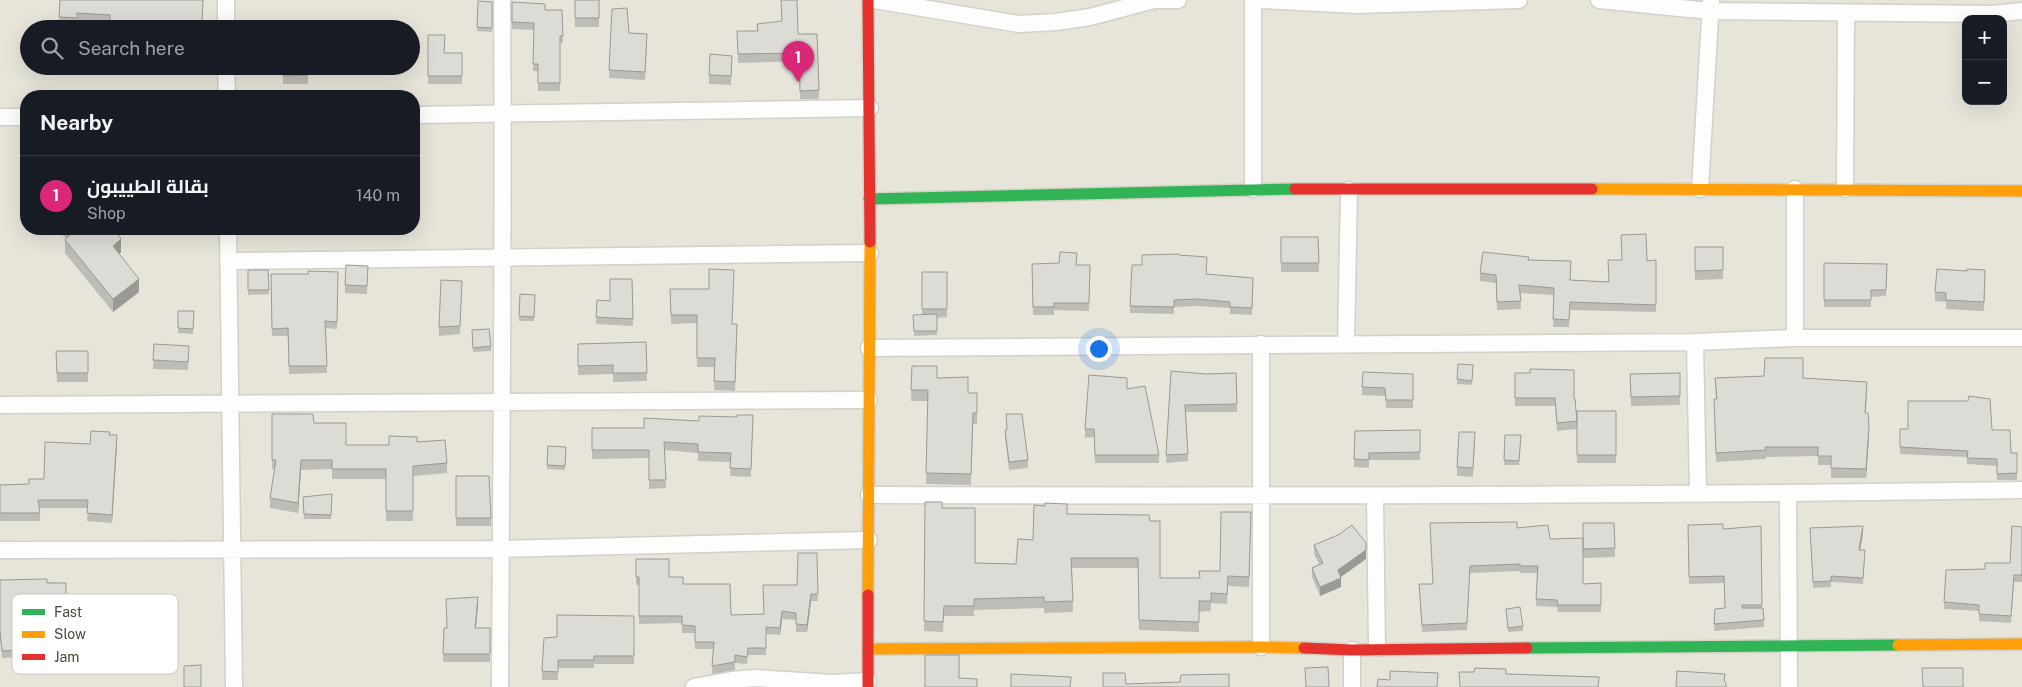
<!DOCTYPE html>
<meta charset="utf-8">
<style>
:root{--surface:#171b24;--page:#20242c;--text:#f1f3f6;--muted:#9ea1a6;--line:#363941;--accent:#db2777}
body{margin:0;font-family:"Public Sans",Cairo,sans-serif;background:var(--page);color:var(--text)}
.controls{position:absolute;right:15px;top:15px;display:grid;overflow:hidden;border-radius:10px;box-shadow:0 5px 20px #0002}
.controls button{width:45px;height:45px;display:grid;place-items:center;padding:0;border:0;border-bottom:1px solid var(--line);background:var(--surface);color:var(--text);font:25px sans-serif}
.you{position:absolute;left:1098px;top:348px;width:18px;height:18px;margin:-12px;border:4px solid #fff;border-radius:50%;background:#1a73e8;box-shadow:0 0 0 8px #1a73e833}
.badge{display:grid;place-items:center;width:32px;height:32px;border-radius:50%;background:var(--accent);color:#fff;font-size:16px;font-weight:700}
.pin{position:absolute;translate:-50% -41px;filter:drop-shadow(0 1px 2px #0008)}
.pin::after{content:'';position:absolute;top:26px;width:18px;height:15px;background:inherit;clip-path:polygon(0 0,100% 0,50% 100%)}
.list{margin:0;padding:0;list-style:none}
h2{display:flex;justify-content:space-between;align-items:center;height:65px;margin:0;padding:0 20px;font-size:21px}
h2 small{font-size:16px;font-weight:400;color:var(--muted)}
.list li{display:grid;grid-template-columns:32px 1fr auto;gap:15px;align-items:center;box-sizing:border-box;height:80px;padding:0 20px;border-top:1px solid var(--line)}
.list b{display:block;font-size:19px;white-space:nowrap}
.list p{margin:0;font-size:16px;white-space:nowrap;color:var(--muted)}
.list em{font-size:16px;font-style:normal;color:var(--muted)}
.icon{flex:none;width:28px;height:28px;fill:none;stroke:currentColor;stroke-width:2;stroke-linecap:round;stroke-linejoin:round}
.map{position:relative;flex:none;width:2022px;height:687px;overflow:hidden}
.search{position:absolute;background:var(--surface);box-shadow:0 5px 20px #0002;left:20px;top:20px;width:400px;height:55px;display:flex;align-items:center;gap:12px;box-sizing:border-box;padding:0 18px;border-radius:28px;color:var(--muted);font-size:19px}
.panel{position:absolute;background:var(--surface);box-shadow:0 5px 20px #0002;left:20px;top:90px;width:400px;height:145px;border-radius:20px}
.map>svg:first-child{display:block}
</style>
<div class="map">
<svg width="2022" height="687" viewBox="0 0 2022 687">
<rect width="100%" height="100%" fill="#f3f2ed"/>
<path fill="#e7e5da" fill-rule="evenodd" d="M0 0H2022V687H0ZM1966 19H2003V101H1966ZM29 29H411V66H29ZM26 96H414V229H26Z"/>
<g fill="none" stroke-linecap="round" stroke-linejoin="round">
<g stroke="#d1d0ca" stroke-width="19">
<path id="street" d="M226 0V29
M874 0 1019 24 1056 22 1090 17 1154 0H1178
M1261 0 1357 5 1519 0
M1599 0 1710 11 1992 14 2022 11
M226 66 227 96
M414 115 870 108
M0 117H26
M1253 189V0
M1700 189 1711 0
M1845 189 1846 13
M228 229 234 687
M228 261 870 253
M1795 338V189
M1695 342 1698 494
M1261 344V647
M1346 344 1349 190
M869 348 1695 342 1795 338H2022
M0 405 869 400
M1788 494 1789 687
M869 495C1254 496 1638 496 2022 490
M1375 496 1377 648
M0 550 501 549 869 540
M1352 650V687
M500 687C501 458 504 229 502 0
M694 687 732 680 755 678 832 683 868 681"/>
</g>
<g stroke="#d3d1c3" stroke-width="14">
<path id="fast" d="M869 199 1295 189
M1527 648 1898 645"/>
</g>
<g stroke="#d3d1c3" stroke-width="14">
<path id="slow" d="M1592 189 2022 191
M868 595 870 242
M1898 645 2022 644
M868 649 1261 647 1304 648"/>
</g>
<g stroke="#d3d1c3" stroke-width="14">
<path id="jam" d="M868 0 870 242
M1295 189H1592
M1304 648 1352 650 1527 648
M868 687V595"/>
</g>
<use href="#street" stroke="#fdfdfc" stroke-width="16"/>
<use href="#fast" stroke="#30b455" stroke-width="11"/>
<use href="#slow" stroke="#ff9f0a" stroke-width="11"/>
<use href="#jam" stroke="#e5322d" stroke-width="11"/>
</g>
<path fill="#bebcb7" d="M60 0H203L202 29H110V25L77 23V28L59 27Z
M575 0H599V27H575Z
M478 1 492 2V32L477 31Z
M512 2 545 10H562L563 43H560V91H538V71H533L534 30 512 29Z
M757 24 798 34H817L819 99H800L799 61 738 63 737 31H757Z
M629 33 647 42 645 80 609 78V70Z
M428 35 445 53H462V84H428Z
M732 65 731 85 709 84V75Z
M113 66H141V70H113Z
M283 66H308V84H283Z
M60 229H114L121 252 119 254 139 292 113 312 65 253V240L66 239 60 232Z
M1281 237H1318L1319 272H1281Z
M1695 247H1723V279L1695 280Z
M1179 255 1206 274 1253 278 1252 315 1230 314V308L1198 306 1174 307V314L1130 313V306L1142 265Z
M1528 260 1571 280 1609 282 1647 261 1656 260V312L1570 310 1569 327H1553L1554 295 1520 293 1521 309 1497 310 1496 283 1480 281V273Z
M1824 263 1887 264 1886 296 1871 297V307H1824Z
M1032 264 1077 265H1090L1089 311 1054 310V315H1033Z
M368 266 367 294 345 293V285Z
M248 270H268L269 294 248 295Z
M338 272 337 329 326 328 327 373 289 374 288 336H272L271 274H308Z
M922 272H947V317L937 318V335L914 336 913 315H922Z
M632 279 633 326 596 324V317L610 301Z
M1985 279 1984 311 1946 309V302L1935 301V292Z
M462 281 460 334 439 336V327Z
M670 289 732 324 737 333 735 391 714 390V367H697V323L671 324Z
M520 294 535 295 534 321H519Z
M178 311H194L193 334 178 333Z
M472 335 491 346V351L473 352Z
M646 342 647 381 613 382V374L578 375V344Z
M154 344 189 355 188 370 153 369Z
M56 351H88V382H57Z
M1473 365 1472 385 1457 384V379Z
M912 366 968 393H977V424H973L971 485 926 484 928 401H911Z
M1171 371 1206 374 1236 373 1237 412H1186L1188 461 1166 463Z
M1363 372 1413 400V408H1386L1385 396 1362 395Z
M1515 373 1574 399 1577 421V429L1557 431 1555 406H1515Z
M1680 373V405L1631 406 1630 374Z
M1715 378H1803L1867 391 1866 413 1869 436 1866 478H1831V465H1818V456L1766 457V459L1716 462 1714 409V399H1716Z
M1127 389 1159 455V463H1095L1094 437 1085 438V429Z
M1577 411H1616V463H1577Z
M272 414 314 423 346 445H389L417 442 447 463V473L413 476V521H386V479H332V469L301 470 298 513 270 508V498L275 469H272Z
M753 415 751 477 730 476 731 462 698 461V453L664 450 666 488 649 489V458L592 459V428H644Z
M1900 429 1992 430 2011 453H2017V480H1997V466L1967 464V457L1900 454Z
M1005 430 1028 460V468L1009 470 1005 438Z
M1420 430V460H1369V468L1354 467 1355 431Z
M110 435 117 444 112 523 87 521 88 508H40V521H0V485L29 484 44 479 90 444Z
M1505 435H1521L1519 465H1504Z
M1475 441 1473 477 1457 476V467Z
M548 446 566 447 565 470 547 469Z
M456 476 491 518V526H456Z
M332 494 331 519H304L303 501Z
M925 502 942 508 975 563 1016 564 1033 540 1067 514 1150 521 1160 578H1200L1220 571 1251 523 1249 587 1228 586 1227 604 1211 603V611L1199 612V632L1139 630 1138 568H1072L1073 612 1044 613V608L974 610V616H944L943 632 924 631Z
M1583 523H1614L1615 557 1583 558Z
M1688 525 1723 529 1761 526 1762 608H1763L1764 627 1714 631 1715 609 1725 608 1724 583 1689 584Z
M2022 527V582H2014L2011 623 1979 621V611L1944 609V602L1985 569 2010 563Z
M1517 528 1550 539 1583 584 1601 583V612H1558L1557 607 1536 606 1537 573H1520V571L1470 573 1467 630 1422 632 1419 584H1433Z
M1810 528 1863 532 1860 550 1865 556 1863 584 1831 582V587L1813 588Z
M1314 545 1366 559 1341 576V587L1320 596 1312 577V568L1319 564 1314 554Z
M817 553 818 601H811L807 632H796V620L782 619 780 635 766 634V655H748L747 664 735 663V670L712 674 713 649H695V633H682V623L639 624V585H636V559L683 584 731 615 763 614 797 585Z
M0 580 66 583 65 637H55V666L16 667 17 657 2 658 0 638Z
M478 605 476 628H490V662H443L444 628H446Z
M1506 609 1523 626V631L1508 632Z
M634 616V664H594V668H558V680H542V671L557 637Z
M122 631V662H97V632Z"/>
<path fill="#9b9995" d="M121 239V252L113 259V246Z
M139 279V292L113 312V299Z
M1869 426V436L1866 478V469Z
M117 435V444L112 523V515Z
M301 460V470L298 513V503Z
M1863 526V532L1859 556V550Z
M1366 550V559L1338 579V570Z
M1341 578V587L1320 596V587Z
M811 594V601L807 632V625Z
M478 597V605L475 636V628Z
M782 611V619L780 635V628Z"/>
<path fill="#dddbd5" stroke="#9b9995" d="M60 0H203L202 23 141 21V29H110V15L77 13V18L59 17Z
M575 0H599V18H575Z
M781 0H797L798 34H817L819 90 800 91 799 53 738 54 737 31H758L757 24 782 21Z
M478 1 492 2V28L477 27Z
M512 2 545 4V10H562L563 36H560V83H538V64H533L534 23 512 22Z
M627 8 629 33 647 34 645 72 609 70 612 9Z
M428 35H445L444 53H462V76H428Z
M710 54 732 56 731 76 709 75Z
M283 66H308V75L283 76Z
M69 229H114L121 239 113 246 139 279 113 299 65 240 72 233Z
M1646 234 1647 261 1656 260V305L1570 302 1569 320 1553 319 1554 288 1519 285 1521 301 1497 302 1496 275 1480 273 1483 252 1529 257 1528 260 1571 261 1570 280 1609 282 1608 260H1622L1621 235Z
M1281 237H1318L1319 263H1281Z
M1695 247H1723V270L1695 271Z
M1060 252 1077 253 1076 265H1090L1089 303H1054V307H1033L1032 264 1059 263Z
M1179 254V255L1207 257 1206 274 1253 278 1252 308 1230 307V302L1198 299 1174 300V307L1130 306 1132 265H1142V255Z
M1824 263 1887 264 1886 290H1871V300H1824Z
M346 265 368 266 367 286 345 285Z
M709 269 734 270 732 324H737L735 382 714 381 715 358H697V315H671L670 289H709Z
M1937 269 1967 271V269L1985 270 1984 302 1946 300V293L1935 292Z
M248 270H268L269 290H248Z
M308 271 338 272 337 322 325 321 327 366H289L288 328 272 329 271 274H308Z
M922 272H947V309H922Z
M610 279H632L633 319 596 317 597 300 610 301Z
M441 280 462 281 460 326 439 327Z
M520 294 535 295 534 317 519 316Z
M178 311H194L193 329 178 328Z
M937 314V331H914L913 315Z
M489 329 491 346 473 348 472 330Z
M646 342 647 373H613V365L578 366V344Z
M154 344 189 346 188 362 153 360Z
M56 351H88V373H57Z
M1765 358H1803V378L1867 382 1865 413H1868L1869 426 1866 469 1831 468V456H1818V447H1765L1766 450 1716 453 1714 399H1717L1715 378 1764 376Z
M1458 364 1473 365 1472 381 1457 379Z
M912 366H937V378L968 377V393H977V413H973L971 474 926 473 928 390H911Z
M1530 369 1574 370V399H1575L1577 421 1557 423 1555 398H1515V373H1530Z
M1171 371 1206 374 1236 373 1237 404 1185 405 1188 454 1166 455Z
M1363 372 1413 374V400H1386L1385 388 1362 387Z
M1680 373V396L1631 397 1630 374Z
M1089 375 1127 378V389L1145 386 1159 455H1095L1094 429H1085Z
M1969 396 1990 399 1992 430H2010L2011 453H2017V473L1997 474V459L1967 458 1968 451 1900 447V429H1908V401H1968Z
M1577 411H1616V455H1577Z
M272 414H313L314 423H346V445H389V436L417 437V442L445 440 447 463 413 466V511H386V469H332V460H301L298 503 270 498 276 460H272Z
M1006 414H1022L1028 460 1009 462 1005 430H1007Z
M737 415H753L751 469 730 468 731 453 698 452V444L664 442 666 480H649V450H592V428H644V418L699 421V416L737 417Z
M1420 430V452L1369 453V460L1354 459 1355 431Z
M91 431 110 432 109 435H117L112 515 87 513 88 500H38L40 513H0V485L29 484V479H44L45 442 90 444Z
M1459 432H1475L1473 468 1457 467Z
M1505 435H1521L1519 461 1504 460Z
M548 446 566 447 565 466 547 465Z
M456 476H489L491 518H456Z
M332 494 331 515 304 514 303 497Z
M925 502H942V508H975V563L1016 564 1018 539 1033 540 1034 505 1045 506V503L1067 504V514L1149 515 1150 521H1160V578H1200L1199 571H1220L1221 512H1251L1249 577 1228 576 1227 594 1211 593V601H1199V622L1139 620 1138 558H1071L1073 601 1044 602V597L974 599V606H944L943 622 924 621Z
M1517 522V528L1548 525 1550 539 1583 538V584L1601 583V605H1558L1557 600 1536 599 1538 566H1520V564L1470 566 1467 623 1422 625 1419 584H1433L1430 523Z
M1583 523H1614L1615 548 1583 549Z
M1723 524V529L1761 526 1762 605H1742V608H1763L1764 620 1714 624 1715 609 1725 608 1724 576 1689 577 1688 525Z
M1352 525 1366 543V550L1338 570 1341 578 1320 587 1312 568 1323 563 1314 545 1338 535Z
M1863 526 1859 550H1865L1863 578 1831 576V581L1813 582 1810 528Z
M2012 526 2022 527V575H2014L2011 616 1979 614V605L1944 602 1946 570 1985 569V563H2010Z
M798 553H817L818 594H811L807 625 796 624V613L782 611 780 628 766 627V648H748L747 657 735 655V662L712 666 714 642H695V626L682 625V616H639V577H636V559H669V577H683V584H730L731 615 764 614 763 585H797Z
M47 579V583H66L65 630H55V659H16L17 650 2 651 0 630V580Z
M478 597 475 628H490V654H443L444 628H447L446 599Z
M1520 607 1523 626 1508 628 1506 609Z
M557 615 634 616V656H594V660H558V672L542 671 544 638 557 637Z
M925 655H959V678L977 679V687H925Z
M201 665V687H184V666Z
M1328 667 1329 687H1306L1305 668Z
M1475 668 1506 669V674L1599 677 1598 687H1460L1459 672H1474Z
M1922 668H1963V687H1923Z
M1390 671 1438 673 1437 687H1377L1378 679 1390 680Z
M1677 671 1725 674 1724 681 1726 683V687H1676Z
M1103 673H1125L1126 684 1180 682 1181 675 1229 674V687H1103Z
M1011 674 1071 677 1070 687H1011Z"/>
<rect x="12" y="594" width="166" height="80" rx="8" fill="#fff" stroke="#c9c8c3" stroke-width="1"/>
<rect x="22" y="609" width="23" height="6" fill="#30b455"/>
<rect x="22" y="631" width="23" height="7" fill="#ff9f0a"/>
<rect x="22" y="654" width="23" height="6" fill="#e5322d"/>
<g font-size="14" fill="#4a4737">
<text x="54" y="617">Fast</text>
<text x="54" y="639">Slow</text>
<text x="54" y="662">Jam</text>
</g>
</svg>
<div class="controls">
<button>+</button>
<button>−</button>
</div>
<div class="you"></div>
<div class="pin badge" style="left:798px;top:82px">1</div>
<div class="search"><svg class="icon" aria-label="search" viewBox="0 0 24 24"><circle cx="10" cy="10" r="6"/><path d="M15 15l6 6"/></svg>Search here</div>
<section class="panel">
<h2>Nearby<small></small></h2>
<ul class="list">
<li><span class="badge">1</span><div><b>بقالة الطييبون</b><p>Shop</p></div><em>140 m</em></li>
</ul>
</section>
</div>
